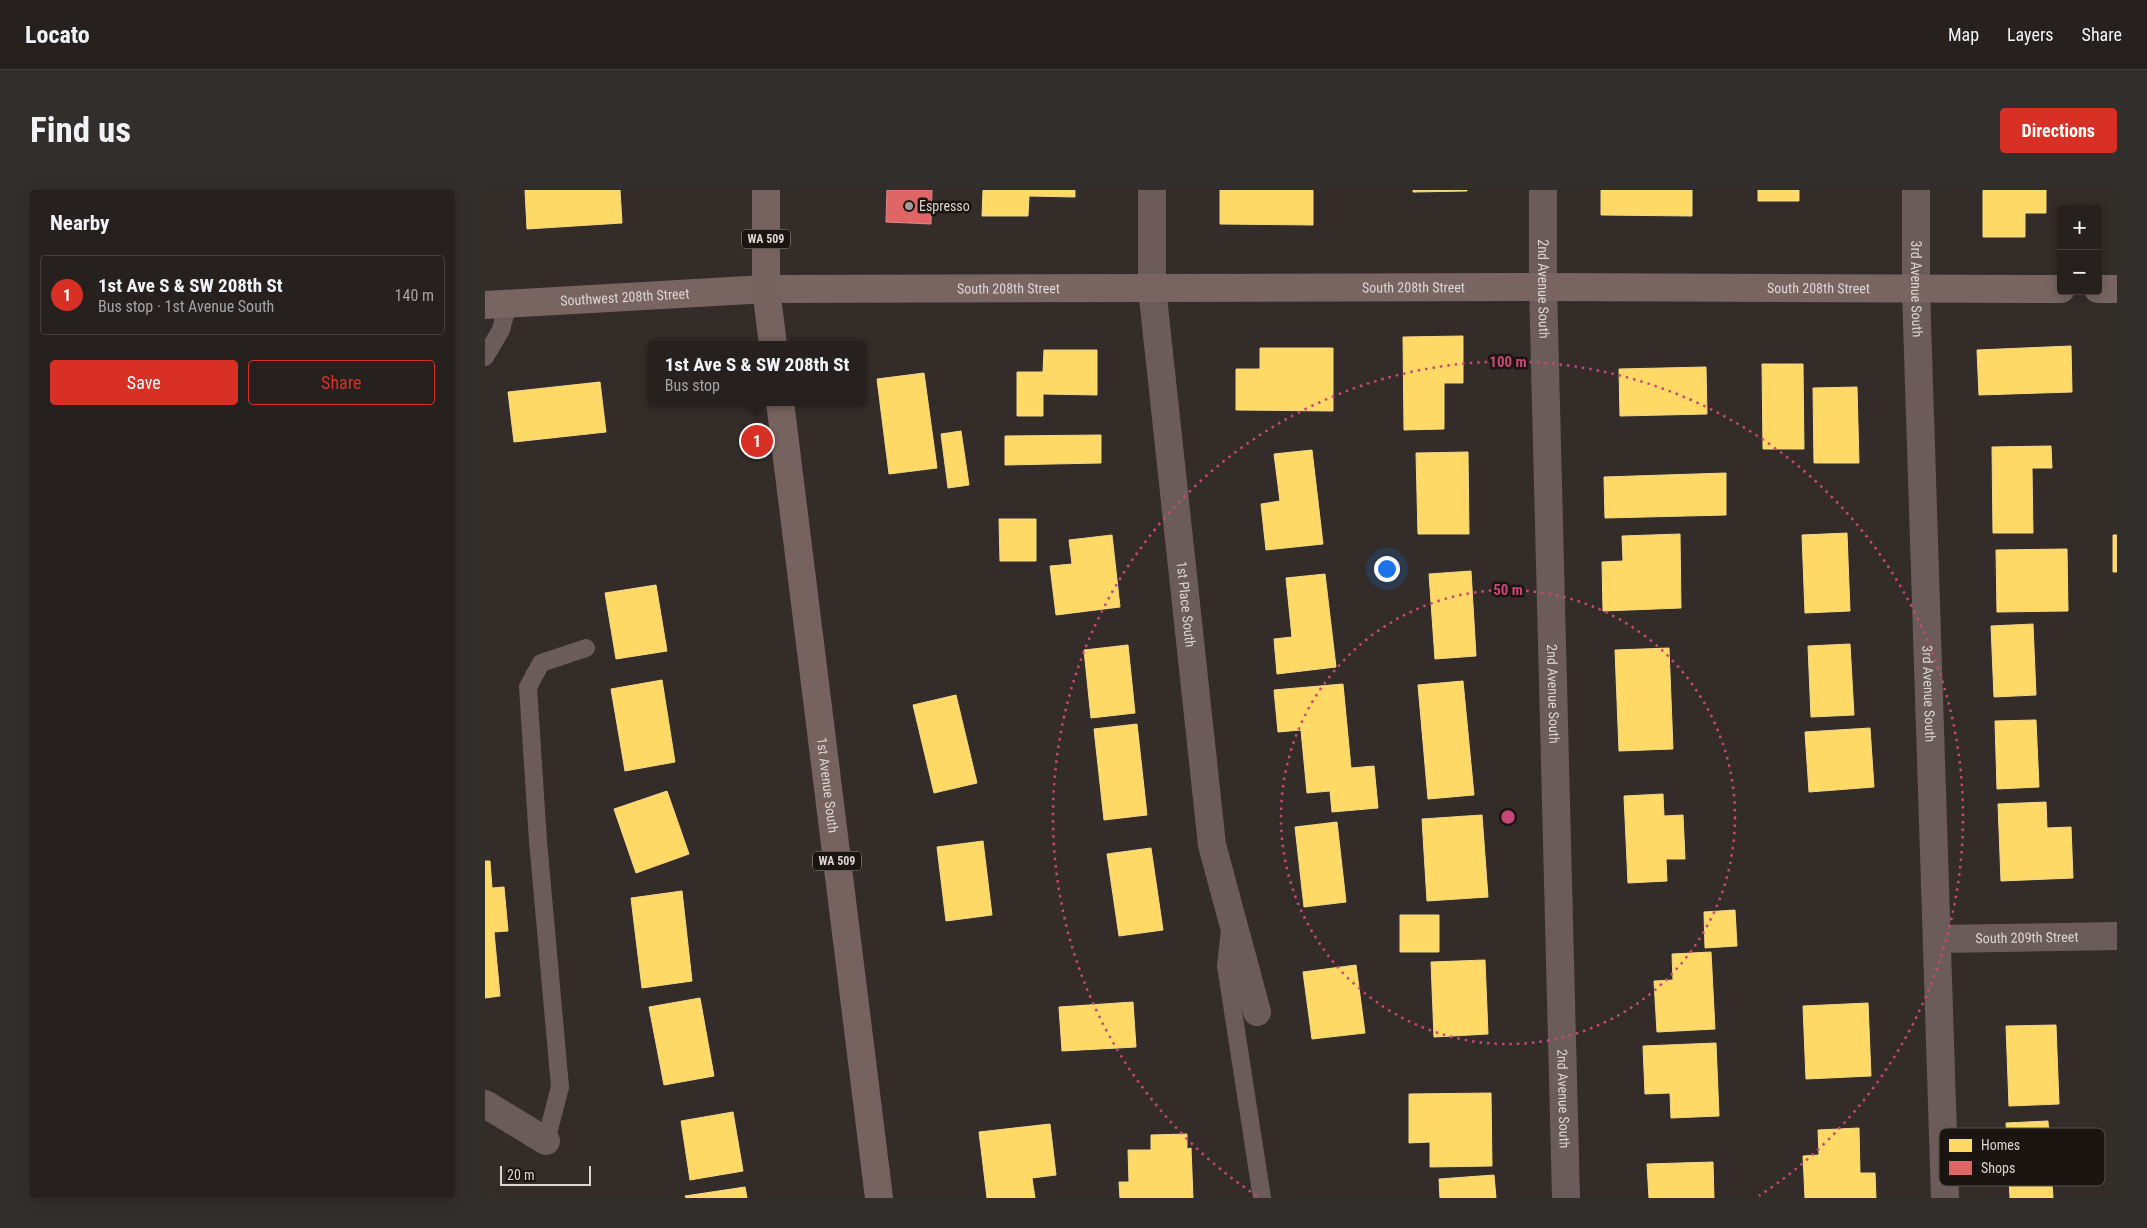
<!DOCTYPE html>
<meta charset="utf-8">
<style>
:root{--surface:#26211f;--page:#322e2c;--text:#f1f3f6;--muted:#a4a3a4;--line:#423e3d;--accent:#d93025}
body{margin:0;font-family:"Roboto Condensed",sans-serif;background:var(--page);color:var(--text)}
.controls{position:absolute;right:15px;top:15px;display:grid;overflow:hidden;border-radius:5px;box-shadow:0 2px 12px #0003}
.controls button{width:45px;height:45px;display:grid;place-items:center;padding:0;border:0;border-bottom:1px solid var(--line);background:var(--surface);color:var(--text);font:25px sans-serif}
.scale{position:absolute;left:15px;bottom:12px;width:91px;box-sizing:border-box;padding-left:5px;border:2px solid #ddd5d1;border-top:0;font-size:14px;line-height:18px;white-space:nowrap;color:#ddd5d1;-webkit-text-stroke:4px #1b1512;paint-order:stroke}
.you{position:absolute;left:901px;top:378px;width:18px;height:18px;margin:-12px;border:4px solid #fff;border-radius:50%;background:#1a73e8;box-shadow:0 0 0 8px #1a73e833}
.badge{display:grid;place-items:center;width:32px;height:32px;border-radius:50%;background:var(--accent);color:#fff;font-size:16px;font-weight:700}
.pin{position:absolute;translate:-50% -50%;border:2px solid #fff;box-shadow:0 1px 5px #0006}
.popup{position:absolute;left:163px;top:151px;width:218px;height:65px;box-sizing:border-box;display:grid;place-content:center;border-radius:5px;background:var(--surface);filter:drop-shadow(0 1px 4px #0005);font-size:16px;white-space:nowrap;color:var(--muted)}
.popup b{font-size:19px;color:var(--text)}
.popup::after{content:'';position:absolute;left:50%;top:100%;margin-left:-10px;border:10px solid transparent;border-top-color:var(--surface)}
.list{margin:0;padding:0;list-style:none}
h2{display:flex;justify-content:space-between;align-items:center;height:65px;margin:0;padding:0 20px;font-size:21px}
h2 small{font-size:16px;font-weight:400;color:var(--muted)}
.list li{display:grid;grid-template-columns:32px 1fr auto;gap:15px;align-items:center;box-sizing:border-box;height:80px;margin:0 10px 10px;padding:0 10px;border:1px solid var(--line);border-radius:5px}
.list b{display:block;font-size:19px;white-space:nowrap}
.list p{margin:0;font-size:16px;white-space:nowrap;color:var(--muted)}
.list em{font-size:16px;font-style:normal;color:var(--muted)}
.actions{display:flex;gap:10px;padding:15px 20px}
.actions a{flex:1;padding:11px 0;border:1px solid var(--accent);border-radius:5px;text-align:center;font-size:18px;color:var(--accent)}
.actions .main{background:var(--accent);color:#fff}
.map{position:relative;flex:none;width:1632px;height:1008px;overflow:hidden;border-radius:5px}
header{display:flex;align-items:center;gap:30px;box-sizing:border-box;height:70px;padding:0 25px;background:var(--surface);border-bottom:1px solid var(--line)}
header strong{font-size:24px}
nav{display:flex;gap:28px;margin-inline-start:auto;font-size:18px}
.intro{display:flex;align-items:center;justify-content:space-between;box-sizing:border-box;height:120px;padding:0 30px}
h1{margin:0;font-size:35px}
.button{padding:12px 22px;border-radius:5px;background:var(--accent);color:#fff;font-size:18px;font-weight:700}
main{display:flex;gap:30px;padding:0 30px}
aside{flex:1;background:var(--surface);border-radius:5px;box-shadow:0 2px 12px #0003}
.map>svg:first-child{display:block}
</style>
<header>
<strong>Locato</strong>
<nav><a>Map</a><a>Layers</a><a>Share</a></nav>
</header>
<div class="intro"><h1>Find us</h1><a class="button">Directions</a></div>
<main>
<aside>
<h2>Nearby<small></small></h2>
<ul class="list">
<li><span class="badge">1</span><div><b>1st Ave S &amp; SW 208th St</b><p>Bus stop · 1st Avenue South</p></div><em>140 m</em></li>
</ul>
<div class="actions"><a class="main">Save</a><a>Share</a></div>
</aside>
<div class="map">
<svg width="1632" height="1008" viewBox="0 0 1632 1008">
<rect width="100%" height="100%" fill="#332c29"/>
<path fill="#ffd966" stroke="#f5d886" d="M40 0H135L137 33 42 39Z
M498 0H590V7L544 6 543 26H497Z
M735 0H828V35L735 34Z
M928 0H982V1L928 2Z
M1116 0H1207V26L1116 25Z
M1273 0H1314V11H1273Z
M1498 0H1561V23H1540V47H1498Z
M978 146V193H959V239L919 240 918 147Z
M1586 156 1587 202 1494 205 1492 160Z
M775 158H848V221L751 220V179H775Z
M559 160H612V205L558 204V226H532V182H558Z
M1277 174H1318L1319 259H1278Z
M1221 177 1222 224 1135 226 1134 179Z
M439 183 452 278 404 284 392 189Z
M115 192 121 242 29 252 23 202Z
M1372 197 1374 273H1329L1328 198Z
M476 241 484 295 463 298 456 244Z
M616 245V273L520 275V246Z
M1566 256 1567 278H1547L1548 343H1508L1507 257Z
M827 260 838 354 781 360 776 314 795 311 789 264Z
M983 262 984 344H933L931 263Z
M1241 283V325L1120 328 1119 287Z
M514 329H551V371H515Z
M1362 343 1365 421 1320 423 1317 345Z
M1195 344 1196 418 1118 421 1117 372 1138 371 1137 346Z
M627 345 635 417 571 425 565 376 587 374 584 350Z
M1628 345H1632V382H1628Z
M1582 359 1583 421 1512 422 1511 360Z
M986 381 991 466 950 469 944 384Z
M840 384 851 477 792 484 789 449 807 447 801 388Z
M171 395 182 461 131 469 120 403Z
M1548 434 1551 505 1509 507 1506 436Z
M1365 454 1369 525 1326 527 1323 456Z
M643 455 650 523 606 528 599 460Z
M1184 458 1188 559 1134 561 1130 460Z
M177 490 190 572 140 581 126 499Z
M978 491 989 605 943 609 933 495Z
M858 494 866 578 889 576 893 618 847 622 845 601 822 603 816 540 793 542 789 500Z
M471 505 492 593 449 603 428 515Z
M1551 530 1554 597 1512 599 1510 531Z
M652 534 662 625 619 630 609 539Z
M1385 538 1389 597 1324 602 1320 542Z
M182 601 204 664 151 683 129 619Z
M1178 604 1179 626 1198 625 1200 669H1181L1182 691 1143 693 1139 606Z
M1561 612 1562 638 1586 637 1588 688 1516 691 1513 614Z
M997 625 1003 707 942 711 937 629Z
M852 632 861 712 819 717 810 637Z
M498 651 507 725 461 731 452 657Z
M666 658 678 740 634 746 622 664Z
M0 671H5L7 698 19 697 23 741 9 742 15 806 0 808Z
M197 701 207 791 157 798 146 708Z
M1250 720 1252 756 1220 758 1219 722Z
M915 725H954V762H915Z
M1226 762 1230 839 1172 842 1169 791 1188 790 1187 764Z
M1000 770 1003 844 949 847 946 772Z
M871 775 880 843 827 849 818 782Z
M215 808 229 886 179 895 164 817Z
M648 812 651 857 577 861 574 817Z
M1383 813 1386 886 1321 889 1318 816Z
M1571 835 1574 914 1524 916 1521 836Z
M1231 853 1234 926 1186 928 1185 903 1160 904 1158 856Z
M1006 903 1007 976 945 977V952L924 953V904Z
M248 922 258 981 205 990 196 931Z
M1563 931 1568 1008H1525L1521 933Z
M565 934 571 985 547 988 550 1008H502L494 942Z
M1374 938 1375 983H1390L1391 1008H1320L1318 966 1334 965 1333 940Z
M702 944V959L706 958 708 1008H635L634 992H644L643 960H666V945Z
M1228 972 1229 1008H1164L1162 974Z
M1009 985 1011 1008H955L954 989Z
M260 997 262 1008H201L200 1006Z"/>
<path fill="#e06666" stroke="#df8786" d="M402 0H447L446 34 401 32Z"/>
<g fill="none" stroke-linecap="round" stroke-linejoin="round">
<path stroke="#6b5c59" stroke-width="18" d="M0 167 16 140 23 113
M745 739 741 776 777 1008
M61 951 75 897 53 651 43 497 56 473 101 458"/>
<g stroke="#6b5c59" stroke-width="28">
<path id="s1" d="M667 0V98L727 655 772 822"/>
<path id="s2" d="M1058 0V97L1081 1008"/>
<path id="s3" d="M1431 0V100L1460 1008"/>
<path id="s4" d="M1452 749 1632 746"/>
<path d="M0 914 61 951"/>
</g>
<g stroke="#786561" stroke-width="28">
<path d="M1613 99H1632"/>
<path id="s5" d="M0 115 281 99 1058 97 1576 99"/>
</g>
<g stroke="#76635f" stroke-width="28">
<path d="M281 0V99L288 155"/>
<path id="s6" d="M295 212 394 1008"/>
</g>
</g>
<g fill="none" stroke="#c94778" stroke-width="2.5" stroke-dasharray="2.5 5">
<circle cx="1023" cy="627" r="227"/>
<path d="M772 1006A455 455 0 1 1 1274 1006"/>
</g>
<circle fill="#a29a96" stroke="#1b1512" stroke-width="2" cx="424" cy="16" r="5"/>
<g text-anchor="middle" stroke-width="5" stroke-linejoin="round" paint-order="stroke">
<g fill="#1b1512" stroke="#a39b98" stroke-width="1">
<rect x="257" y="39.5" width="48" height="19" rx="4"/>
<rect x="328" y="661.5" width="48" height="19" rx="4"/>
</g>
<g font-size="12" font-weight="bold" fill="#ddd5d1">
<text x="281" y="53">WA 509</text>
<text x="352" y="675">WA 509</text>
</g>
<g font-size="14" fill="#ddd5d1" stroke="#1b1512" text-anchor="start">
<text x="434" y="21">Espresso</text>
</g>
<g font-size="14" fill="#ddd5d1" stroke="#1b1512">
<text dy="5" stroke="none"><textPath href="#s5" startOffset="929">South 208th Street</textPath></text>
<text dy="5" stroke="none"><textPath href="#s5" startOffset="524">South 208th Street</textPath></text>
<text dy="5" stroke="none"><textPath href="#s2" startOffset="99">2nd Avenue South</textPath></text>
<text dy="5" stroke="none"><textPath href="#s5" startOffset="1334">South 208th Street</textPath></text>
<text dy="5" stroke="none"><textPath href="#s3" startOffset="99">3rd Avenue South</textPath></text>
<text dy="5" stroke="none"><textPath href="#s5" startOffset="140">Southwest 208th Street</textPath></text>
<text dy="5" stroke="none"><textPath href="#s1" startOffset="416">1st Place South</textPath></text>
<text dy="5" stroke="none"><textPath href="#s2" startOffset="504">2nd Avenue South</textPath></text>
<text dy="5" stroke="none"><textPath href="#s3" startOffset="504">3rd Avenue South</textPath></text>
<text dy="5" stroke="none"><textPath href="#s6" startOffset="386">1st Avenue South</textPath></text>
<text dy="5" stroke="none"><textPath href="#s4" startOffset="90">South 209th Street</textPath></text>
<text dy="5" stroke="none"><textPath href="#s2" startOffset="909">2nd Avenue South</textPath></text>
</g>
</g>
<rect x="1454" y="938" width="166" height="58" rx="8" fill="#1b1512" stroke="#554f4b" stroke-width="1"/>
<rect x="1464" y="949" width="23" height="13" fill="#ffd966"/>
<rect x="1464" y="971" width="23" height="14" fill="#e06666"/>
<g font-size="14" fill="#ddd5d1">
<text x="1496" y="960">Homes</text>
<text x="1496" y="983">Shops</text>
</g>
<circle cx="1023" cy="627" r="8" fill="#c94778" stroke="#1b1512" stroke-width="2.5"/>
<g font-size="15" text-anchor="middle" font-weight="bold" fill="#c94778" stroke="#1b1512" stroke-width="5" stroke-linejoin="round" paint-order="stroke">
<text x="1023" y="177">100 m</text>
<text x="1023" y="405">50 m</text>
</g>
</svg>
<div class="controls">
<button>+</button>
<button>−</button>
</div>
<div class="scale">20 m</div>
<div class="you"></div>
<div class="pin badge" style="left:272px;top:251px">1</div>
<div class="popup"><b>1st Ave S &amp; SW 208th St</b>Bus stop</div>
</div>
</main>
